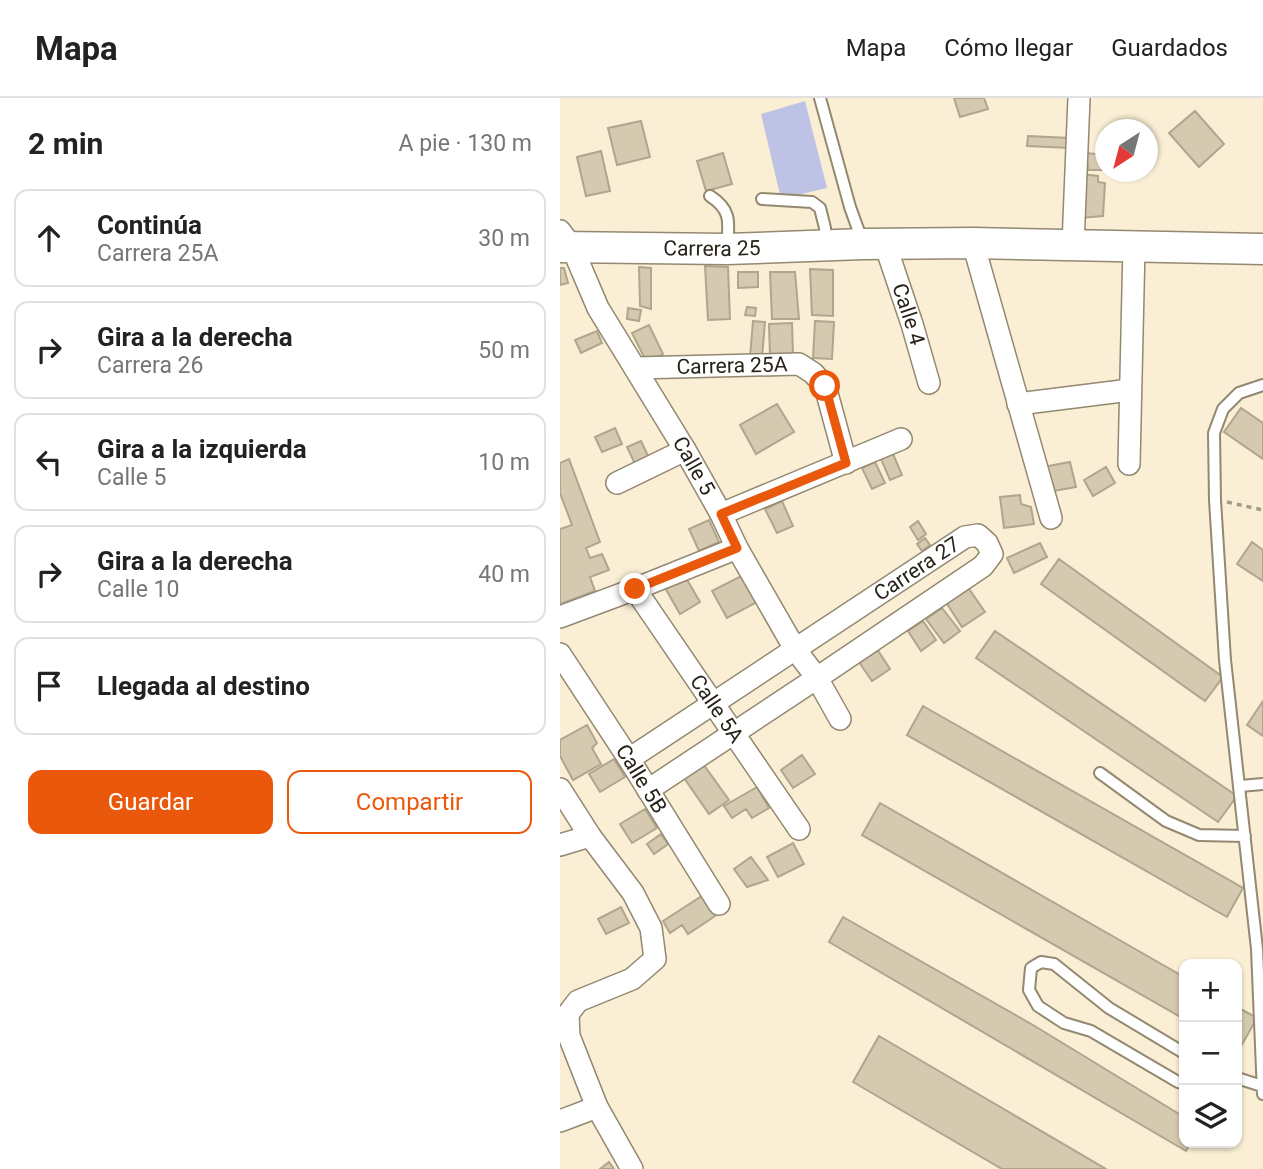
<!DOCTYPE html>
<html lang="es">
<meta charset="utf-8">
<style>
:root{--surface:#fff;--page:#f2f2f2;--text:#222;--muted:#767676;--line:#e0e0e0;--accent:#ea580c}
body{margin:0;font-family:Roboto,sans-serif;background:var(--page);color:var(--text)}
.controls{position:absolute;right:21px;bottom:21px;display:grid;overflow:hidden;border-radius:14px;box-shadow:0 2px 5px #0004}
.controls button{width:63px;height:63px;display:grid;place-items:center;padding:0;border:0;border-bottom:2px solid var(--line);background:var(--surface);color:var(--text);font:35px sans-serif}
.compass{position:absolute;left:535px;top:21px;width:63px;height:63px;border-radius:50%;background:var(--surface);box-shadow:0 2px 5px #0004;rotate:216deg}
.stop{position:absolute;width:21px;height:21px;margin:-16px;border:5px solid #ea580c;border-radius:50%;background:#fff}
.stop.end{background:#ea580c;border-color:#fff;box-shadow:0 2px 7px #0008}
.list{margin:0;padding:0;list-style:none}
h2{display:flex;justify-content:space-between;align-items:center;height:91px;margin:0;padding:0 28px;font-size:30px}
h2 small{font-size:23px;font-weight:400;color:var(--muted)}
.list li{display:grid;grid-template-columns:46px 1fr auto;gap:21px;align-items:center;box-sizing:border-box;height:98px;margin:0 14px 14px;padding:0 14px;border:2px solid var(--line);border-radius:14px}
.list b{display:block;font-size:26px;white-space:nowrap}
.list p{margin:0;font-size:23px;white-space:nowrap;color:var(--muted)}
.list em{font-size:23px;font-style:normal;color:var(--muted)}
.actions{display:flex;gap:14px;padding:21px 28px}
.actions a{flex:1;padding:16px 0;border:2px solid var(--accent);border-radius:14px;text-align:center;font-size:24px;color:var(--accent)}
.actions .main{background:var(--accent);color:#fff}
.icon{flex:none;width:38px;height:38px;fill:none;stroke:currentColor;stroke-width:2;stroke-linecap:round;stroke-linejoin:round}
.map{position:relative;flex:none;width:703px;height:1071px;overflow:hidden}
header{display:flex;align-items:center;gap:42px;box-sizing:border-box;height:98px;padding:0 35px;background:var(--surface);border-bottom:2px solid var(--line)}
header strong{font-size:33px}
nav{display:flex;gap:38px;margin-inline-start:auto;font-size:24px}
main{display:flex}
aside{flex:1;background:var(--surface)}
.map>svg:first-child{display:block}
</style>
<header>
<strong>Mapa</strong>
<nav><a>Mapa</a><a>Cómo llegar</a><a>Guardados</a></nav>
</header>
<main>
<aside>
<h2>2 min<small>A pie · 130 m</small></h2>
<ul class="list">
<li><svg class="icon" aria-label="ahead" viewBox="0 0 24 24"><path d="M12 20V5M6 11l6-6 6 6"/></svg><div><b>Continúa</b><p>Carrera 25A</p></div><em>30 m</em></li>
<li><svg class="icon" aria-label="right" viewBox="0 0 24 24"><path d="M7 20v-9h11M14 6l5 5-5 5"/></svg><div><b>Gira a la derecha</b><p>Carrera 26</p></div><em>50 m</em></li>
<li><svg class="icon" aria-label="left" viewBox="0 0 24 24"><path d="M17 20v-9H6M10 6l-5 5 5 5"/></svg><div><b>Gira a la izquierda</b><p>Calle 5</p></div><em>10 m</em></li>
<li><svg class="icon" aria-label="right" viewBox="0 0 24 24"><path d="M7 20v-9h11M14 6l5 5-5 5"/></svg><div><b>Gira a la derecha</b><p>Calle 10</p></div><em>40 m</em></li>
<li><svg class="icon" aria-label="arrive" viewBox="0 0 24 24"><path d="M6 21V4h12l-3 4 3 4H6"/></svg><div><b>Llegada al destino</b></div></li>
</ul>
<div class="actions"><a class="main">Guardar</a><a>Compartir</a></div>
</aside>
<div class="map">
<svg width="703" height="1071" viewBox="0 0 703 1071">
<rect width="100%" height="100%" fill="#faefd4"/>
<path fill="#bec3e5" d="M245 3 267 90 221 101 201 16Z"/>
<path fill="#d5c9b0" stroke="#b0a58d" stroke-width="2" d="M394 0H424L428 11 400 19Z
M635 13 664 46 639 69 609 35Z
M81 23 90 59 57 67 48 30Z
M468 38 510 40V50L467 48Z
M41 53 50 93 26 98 17 59Z
M163 55 172 86 146 93 137 63Z
M526 55 545 57V72H528Z
M520 76 538 78V84L545 85 543 118 520 120Z
M145 168 168 169 170 221 148 222Z
M79 169 91 170V211L80 208Z
M0 170H4L8 185 0 187Z
M250 171 273 172V218L252 217Z
M178 174H198V189L178 190Z
M210 174H235L239 221H212Z
M187 209 196 210 195 218 185 217Z
M68 210 81 212 79 223 67 221Z
M193 223 205 224 202 260 190 259Z
M255 223 274 224 272 261 253 260Z
M232 225 233 257 210 258 209 226Z
M89 227 103 256 87 265 72 235Z
M37 233 42 245 21 255 15 242Z
M217 306 234 334 196 356 180 327Z
M681 310 703 325V361L664 334Z
M55 330 62 346 42 354 35 339Z
M81 343 90 362 76 368 67 349Z
M333 356 342 377 330 382 321 361Z
M9 361 40 444 26 450 30 460 42 456 49 472 30 479 35 493 0 506V431L12 427 0 395V365Z
M315 364 325 385 312 391 302 370Z
M510 364 516 389 488 394 483 369Z
M546 369 555 385 533 398 524 382Z
M460 397 461 406 471 409 474 426 444 430 440 399Z
M222 403 233 428 217 435 205 411Z
M149 422 159 444 139 453 129 431Z
M358 423 366 436 358 442 350 429Z
M365 440 370 447 362 453 357 446Z
M692 444 703 452V483L677 466Z
M480 445 487 459 454 475 447 460Z
M499 461 663 579 645 603 481 486Z
M189 474 203 501 167 520 152 493Z
M126 480 140 504 120 516 104 488Z
M405 485 425 514 402 529 387 506 393 493Z
M382 510 400 533 384 545 366 521Z
M363 523 376 542 361 553 348 533Z
M435 533 677 698 658 724 416 560Z
M317 551 330 571 312 583 299 564Z
M703 603V638L687 627Z
M363 608 683 790 667 819 347 637Z
M27 627 37 645 32 650 41 666 13 682 0 658V642Z
M242 657 255 676 233 690 221 672Z
M54 661 65 679 40 694 29 676Z
M141 663 169 702 149 716 122 677Z
M197 689 209 710 192 720 186 711 172 720 164 708Z
M320 705 624 879V921L302 737Z
M85 711 97 730 72 745 60 726Z
M101 736 108 746 94 756 87 746Z
M233 745 244 766 218 779 207 759Z
M191 759 208 782 187 789 174 771Z
M142 798 155 818 128 836 122 827 110 835 103 823Z
M61 809 69 825 46 836 38 821Z
M283 819 473 927 624 1019V1045H631L626 1053 269 844Z
M677 909 697 920 679 952 677 951Z
M319 938 546 1071H442L293 984Z
M49 1064 54 1071H40Z"/>
<g fill="none" stroke-linecap="round" stroke-linejoin="round">
<g stroke="#938870" stroke-width="14">
<path id="lane" d="M260 0 290 109 303 145
M150 98C172 112 169 125 167 149
M202 101 252 104 260 110 265 130 266 145
M703 287 679 295 663 311 654 335 655 402 665 562 697 851 703 996
M540 675 606 723 639 737 685 738
M680 688 703 686
M624 955 549 910 494 866 481 864 471 870 469 892 478 908 504 925 531 933 618 984 624 985
M677 980 702 988"/>
</g>
<g stroke="#938870" stroke-width="24">
<g id="street">
<path id="s1" d="M0 133 12 149 38 210 125 352 161 416 177 450 235 551 257 580 280 621"/>
<path d="M413 145 491 420"/>
<path id="s2" d="M325 146 352 226 369 285"/>
<path d="M513 147 519 0"/>
<path id="s3" d="M76 270 239 266 253 275 265 288 286 365"/>
<path d="M458 306 570 292"/>
<path d="M569 366 574 148"/>
<path d="M57 385 125 352"/>
<path d="M161 416 341 341"/>
<path id="s4" d="M75 491 239 731"/>
<path d="M0 519 75 491 177 450"/>
<path id="s5" d="M0 556 69 661 159 806"/>
<path id="s6" d="M69 661 405 439 418 437 427 445 432 456 423 468 257 580 88 692"/>
<path d="M0 691 30 738 73 795 91 830 95 861 72 881 18 903 8 916 9 938 37 1009 72 1071"/>
<path d="M0 747 30 738"/>
<path d="M0 1023 37 1009"/>
</g>
</g>
<g stroke="#938870" stroke-width="33">
<g id="secondary">
<path id="s7" d="M0 149 167 151 303 146 413 145 703 151"/>
</g>
</g>
<path stroke="#a49c88" stroke-width="3.5" stroke-dasharray="5 5" stroke-linecap="butt" d="M667 404 703 412"/>
<use href="#lane" stroke="#fff" stroke-width="10"/>
<use href="#street" stroke="#fff" stroke-width="21"/>
<use href="#secondary" stroke="#fff" stroke-width="30"/>
</g>
<g fill="none" stroke-linecap="round" stroke-linejoin="round">
<path stroke="#ea580c" stroke-width="9" d="M75 491 177 450 161 416 286 365 265 288"/>
</g>
<g text-anchor="middle" stroke-width="5" stroke-linejoin="round" paint-order="stroke">
<g font-size="21" fill="#272319" stroke="#fff">
<text dy="7" stroke="none"><textPath href="#s7" startOffset="152">Carrera 25</textPath></text>
<text dy="7" stroke="none"><textPath href="#s2" startOffset="74">Calle 4</textPath></text>
<text dy="7" stroke="none"><textPath href="#s3" startOffset="96">Carrera 25A</textPath></text>
<text dy="7" stroke="none"><textPath href="#s1" startOffset="271">Calle 5</textPath></text>
<text dy="7" stroke="none"><textPath href="#s6" startOffset="345">Carrera 27</textPath></text>
<text dy="7" stroke="none"><textPath href="#s4" startOffset="145">Calle 5A</textPath></text>
<text dy="7" stroke="none"><textPath href="#s5" startOffset="149">Calle 5B</textPath></text>
</g>
</g>
</svg>
<div class="controls">
<button>+</button>
<button>−</button>
<button><svg class="icon" aria-label="layers" viewBox="0 0 24 24"><path d="M12 4l9 5-9 5-9-5zM3 14l9 5 9-5"/></svg></button>
</div>
<svg class="compass" viewBox="-18 -18 36 36"><path d="M0-13l5 13h-10z" fill="#e53935"/><path d="M0 13l5-13h-10z" fill="#767676"/></svg>
<div class="stop" style="left:265px;top:288px"></div>
<div class="stop end" style="left:75px;top:491px"></div>
</div>
</main>
